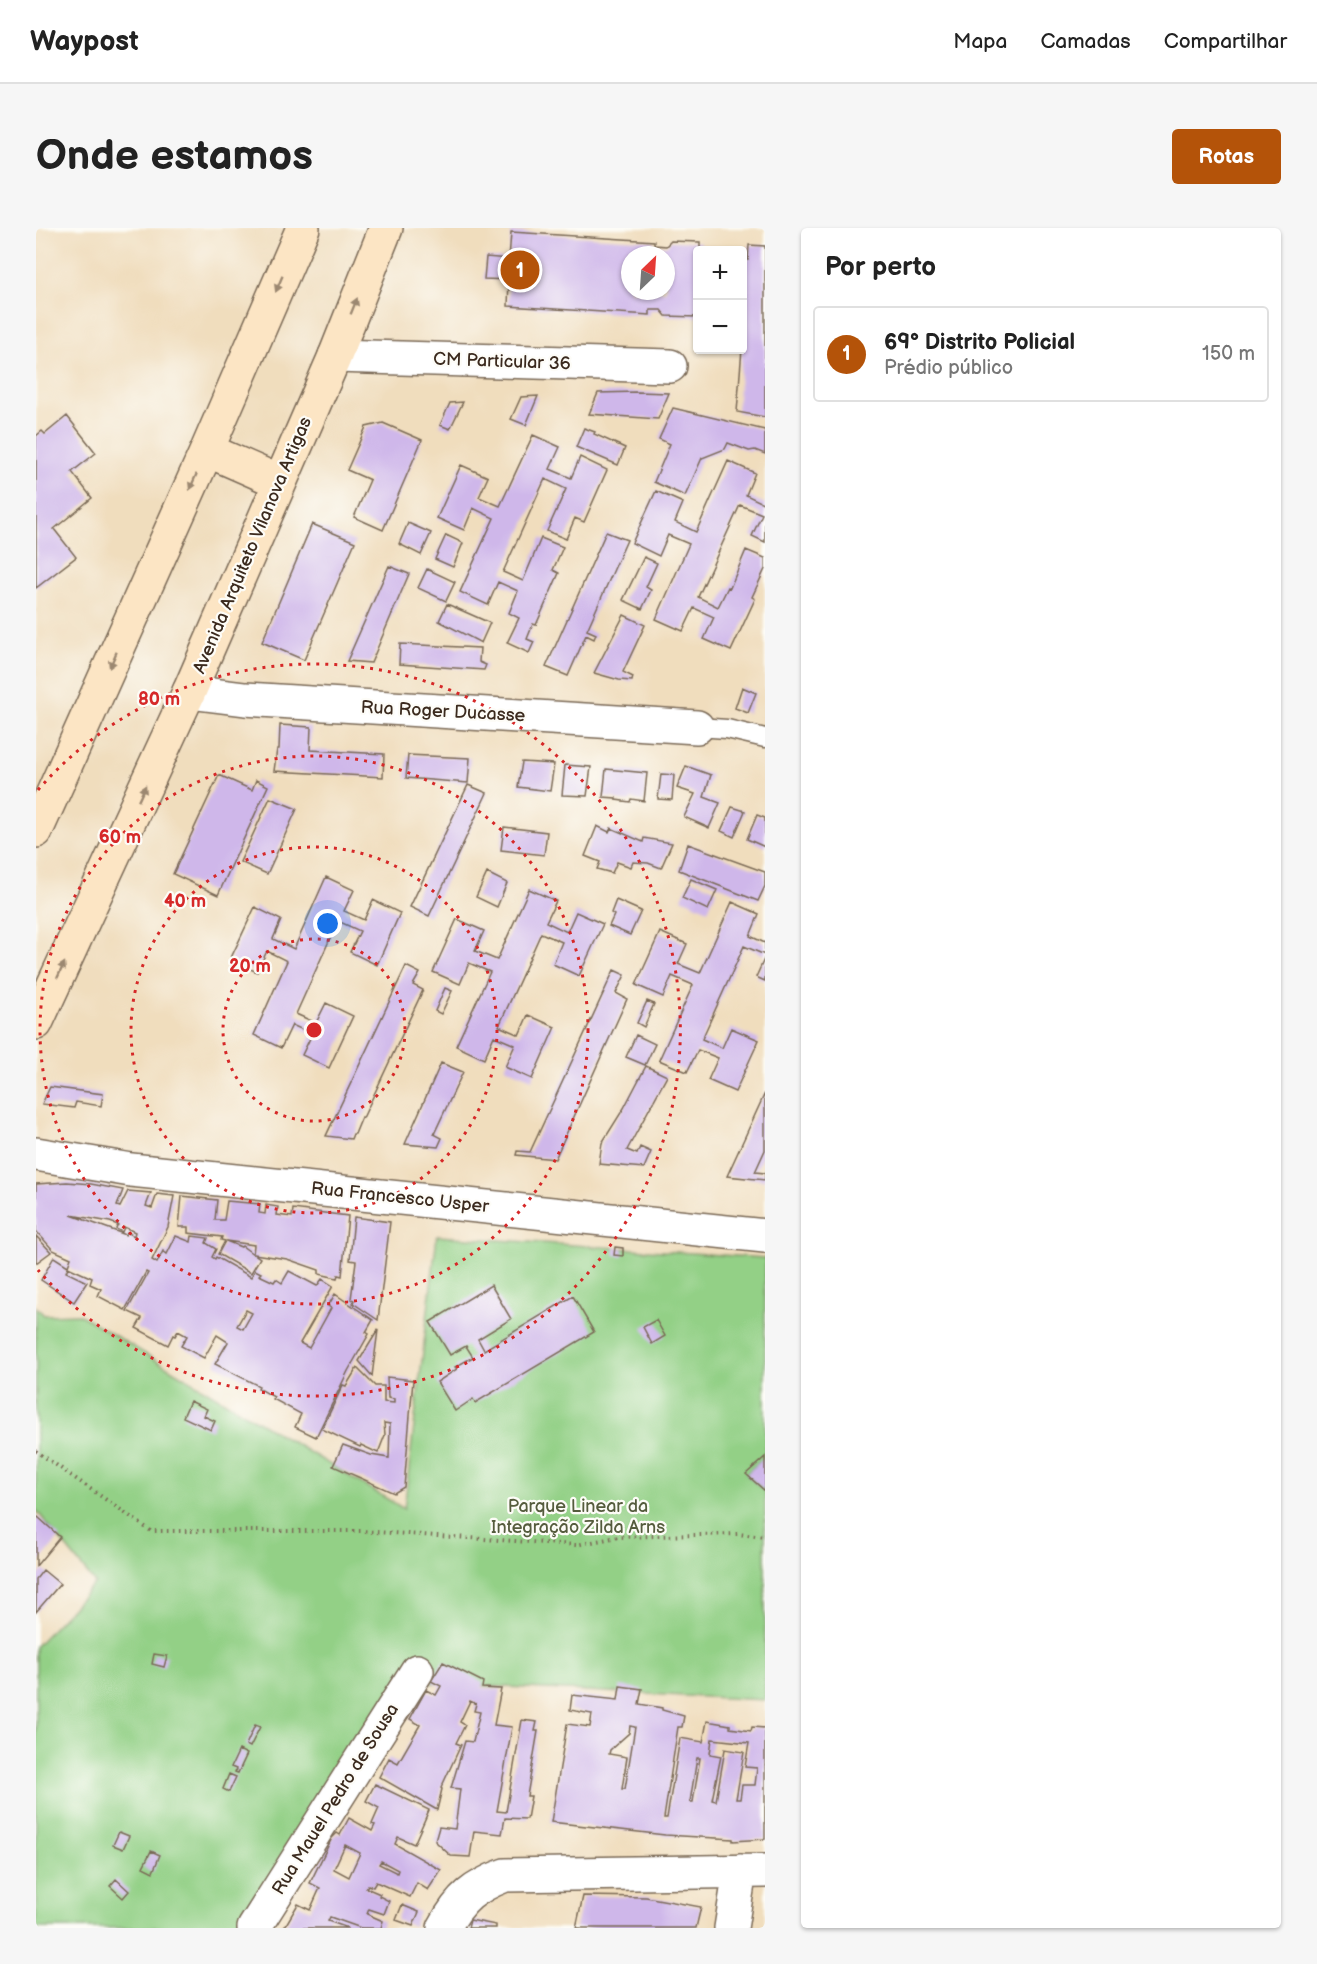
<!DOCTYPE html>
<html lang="pt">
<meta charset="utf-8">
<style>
:root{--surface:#fff;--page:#f6f6f6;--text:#222;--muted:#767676;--line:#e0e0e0;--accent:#b45309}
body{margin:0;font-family:"Balsamiq Sans",sans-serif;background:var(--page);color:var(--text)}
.controls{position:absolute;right:18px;top:18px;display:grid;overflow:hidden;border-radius:6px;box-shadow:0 2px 4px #0004}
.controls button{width:54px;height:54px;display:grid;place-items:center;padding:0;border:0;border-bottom:2px solid var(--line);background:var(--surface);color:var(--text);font:30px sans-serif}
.compass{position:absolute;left:585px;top:18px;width:54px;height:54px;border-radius:50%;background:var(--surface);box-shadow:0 2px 4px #0004;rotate:25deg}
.you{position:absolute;left:292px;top:696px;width:21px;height:21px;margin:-15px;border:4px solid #fff;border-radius:50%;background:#1a73e8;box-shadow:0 0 0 9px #1a73e833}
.badge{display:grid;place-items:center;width:39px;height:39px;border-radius:50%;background:var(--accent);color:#fff;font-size:20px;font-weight:700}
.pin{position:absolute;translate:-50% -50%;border:3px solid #fff;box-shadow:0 2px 6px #0006}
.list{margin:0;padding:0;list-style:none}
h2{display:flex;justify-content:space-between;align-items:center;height:78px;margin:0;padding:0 24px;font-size:26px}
h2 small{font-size:20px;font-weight:400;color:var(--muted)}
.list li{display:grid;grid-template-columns:39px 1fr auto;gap:18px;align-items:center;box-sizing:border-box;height:96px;margin:0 12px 12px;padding:0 12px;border:2px solid var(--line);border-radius:6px}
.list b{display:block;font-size:22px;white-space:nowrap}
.list p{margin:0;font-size:20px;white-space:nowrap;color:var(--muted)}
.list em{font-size:20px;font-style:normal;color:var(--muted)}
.map{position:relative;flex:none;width:729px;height:1700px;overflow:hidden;border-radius:6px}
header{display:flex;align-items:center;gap:36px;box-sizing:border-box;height:84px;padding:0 30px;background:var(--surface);border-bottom:2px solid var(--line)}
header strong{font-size:28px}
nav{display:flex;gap:33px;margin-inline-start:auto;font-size:21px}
.intro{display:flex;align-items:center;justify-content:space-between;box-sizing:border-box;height:144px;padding:0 36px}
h1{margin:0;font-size:42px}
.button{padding:15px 27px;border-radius:6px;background:var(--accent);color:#fff;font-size:21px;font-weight:700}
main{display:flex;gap:36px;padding:0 36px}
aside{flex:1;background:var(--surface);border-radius:6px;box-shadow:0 2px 4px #0004}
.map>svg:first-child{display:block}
</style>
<header>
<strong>Waypost</strong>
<nav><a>Mapa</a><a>Camadas</a><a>Compartilhar</a></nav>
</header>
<div class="intro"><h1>Onde estamos</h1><a class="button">Rotas</a></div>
<main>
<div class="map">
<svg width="729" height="1700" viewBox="0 0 729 1700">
<rect width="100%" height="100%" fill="#fdfcf7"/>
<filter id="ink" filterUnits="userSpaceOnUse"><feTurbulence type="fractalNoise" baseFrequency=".0167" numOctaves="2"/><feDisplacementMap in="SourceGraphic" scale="12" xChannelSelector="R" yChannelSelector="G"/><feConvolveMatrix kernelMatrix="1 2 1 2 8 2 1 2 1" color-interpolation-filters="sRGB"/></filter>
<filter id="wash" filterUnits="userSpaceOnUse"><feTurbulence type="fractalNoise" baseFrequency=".008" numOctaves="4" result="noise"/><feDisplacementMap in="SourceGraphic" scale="24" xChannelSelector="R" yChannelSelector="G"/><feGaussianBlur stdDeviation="1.35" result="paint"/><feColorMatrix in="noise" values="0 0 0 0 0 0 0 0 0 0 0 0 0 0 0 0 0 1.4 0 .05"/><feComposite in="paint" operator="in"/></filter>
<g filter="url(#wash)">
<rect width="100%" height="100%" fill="#f0ddbd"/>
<path fill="#93d086" stroke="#677d52" stroke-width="1.5" d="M401 1008 729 1030V1229L710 1246 729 1263V1472L369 1454 232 1700H0V1418L59 1355 0 1282V1079L8 1087 43 1086 368 1281Z"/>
<g id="blocks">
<path fill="#cfb7ea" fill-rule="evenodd" d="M475 4 618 13V17L630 18 635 13 664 14V22H662L661 89 630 88 625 82H614V87L472 78 473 52 448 51 450 29 473 31ZM594 27H630V63H594Z
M713 17 729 18V189L701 184 707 108 706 32H712Z
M601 164 633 165 622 191 553 186 562 165Z
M502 168 490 197 475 191 485 169Z
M427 174 414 201 404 197 414 175Z
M637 180 729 202V226L719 222 713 223 692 215 689 221 666 230 649 268 618 254 634 216 623 211Z
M31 188 60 225 36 244 56 270 18 301 40 329 0 360V208L6 203 9 206Z
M347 195 386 212 347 302 318 289 334 252 311 242 330 199Z
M548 200 559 204 558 206 589 220 582 237 540 219Z
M497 207 524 219 514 241 535 250 544 229 571 242 548 294 539 290 530 311 511 303 530 261 509 251 467 344 487 353 505 310 527 319 517 342 523 345 500 397 497 396 491 411 498 414 493 425 471 415 483 390 473 385 482 363 462 354 452 377 424 364 458 290 437 280 428 302 401 290 425 237 452 249 443 269 464 278Z
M692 233 719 245 710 267 729 276V314L716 308 726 286 704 277 662 369 682 379 692 359 694 360 710 322 729 330V341L716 369 719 371 695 423 668 411 678 389 658 380 647 403 620 391 653 316 632 307 623 328 596 315 620 263 647 275 639 294 660 304Z
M372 295 395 305 385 327 363 316Z
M276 296 319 314 268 432 226 414Z
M570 304 591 312 551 402 560 406 558 411 550 407 532 448 510 439Z
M410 307 427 315 417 339 399 331Z
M608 329 621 335 610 359 615 362 606 381 587 372Z
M353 338 373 346 335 435 311 433Z
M391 341 419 354 410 373 382 360Z
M411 376 454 395 445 415 403 393Z
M588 387 609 397 587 444 597 449 596 453 583 452 558 445Z
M364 416 444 420 443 434 450 437 448 442 363 436Z
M706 459 720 465 712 485 699 480Z
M244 497 275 499 274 522 348 526 347 549 238 543 241 521H243Z
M372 527 434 530 432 555 370 550Z
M486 534 518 536 514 563 482 559Z
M529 537 555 539 551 568 526 567Z
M650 538 675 547 668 569 684 575 673 600 648 589 659 566 641 560Z
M570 541 611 545 608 573 595 571 594 574 580 572V570L567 569Z
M625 546 638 547 636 572 622 571Z
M183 547 216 562 220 552 232 558 182 667 137 646Z
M432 557 451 565 393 688 374 679Z
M234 570 261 581 231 646 204 634Z
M696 579 709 583 698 609 685 603Z
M721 587 729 590V619L711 611Z
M561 598 573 604 575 600 607 614 608 610 636 615 625 640 612 635 597 634 595 639 581 634 576 645 561 641 564 634 549 628Z
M468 599 511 604 508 627 465 622Z
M652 616 729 644V658L722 673 643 642Z
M451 645 471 655 461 679 440 669Z
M290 649 318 662 308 683 328 692 337 672 364 685 341 737 314 724 324 703 302 693 260 786 280 795 290 775 317 788 293 840 266 827 276 806 256 797 245 820 218 807 251 733 231 723 221 744 194 732 219 679 245 692 237 711 258 721Z
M655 651 681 662 672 682 646 670Z
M493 661 520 673 510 694 531 704 540 684 567 696 543 748 517 736 526 714 505 705 463 798 483 807 492 787 519 799 496 851 469 839 479 817 458 808 448 831 420 818 454 744 433 735 424 756 397 744 421 691 448 703 439 723 461 732Z
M580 672 605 683 594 707 573 698 578 687 575 685Z
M696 674 723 686 714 708 729 715V727L708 718 666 811 686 820 695 800 723 812 699 864 672 852 682 830 662 822 651 844 623 832 657 757 636 748 627 769 600 757 624 704 651 716 642 736 664 745Z
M729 729V753L720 749Z
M370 738 384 745 377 757 387 762 327 890 326 889 319 906H317L315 911 290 908Z
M578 742 589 747 580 765 591 771 519 931 480 927 481 923 494 924Z
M409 760 416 763 405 786 399 783Z
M611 773 618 776 608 799 601 795Z
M600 807 619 816 609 837 590 829Z
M405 835 427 844 398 906 406 910 402 919 369 916Z
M610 838 631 848 591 922 601 926 604 919 615 924 608 940 563 936 566 915 588 880Z
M14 859 67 866 65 878 40 874 38 880 6 876Z
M729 865V922L719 944 729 945V952L691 948Z
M31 954 55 956 87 962 81 978 84 979 92 963 115 965 110 978 116 980 121 966 138 968 132 999 116 1032 121 1035 127 1023 131 1026 140 1008 155 1014 156 1008 172 1010 170 1015 180 1021 176 1029 179 1031 180 1029 215 1049 219 1042 225 1045 223 1047 238 1054 240 1051 246 1055 253 1043 281 1058 286 1051 297 1058 264 1115 273 1120 295 1080 292 1078 299 1066 337 1092 330 1104 333 1106 312 1143 280 1209 259 1199 265 1186 237 1171 238 1169 222 1160 223 1158 179 1136 192 1114 181 1107 168 1130 145 1118 151 1108 142 1103 139 1108 137 1107 132 1117 100 1100 106 1090 91 1083 112 1045 110 1044 89 1082 62 1068 65 1061 54 1056 56 1050 32 1039 30 1044 51 1054 38 1074 5 1052 18 1029 32 1038 35 1030 17 1022 0 1003V956ZM35 987 74 994 82 997 80 1001 86 1004 88 999 99 1004 98 1008 91 1004 90 1007ZM210 1082 216 1085 207 1101 201 1098Z
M146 968 181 972 179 992H188L191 973 224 976 223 985 229 986 230 977 242 979 241 987 256 989 257 981 312 988 306 1048 302 1047 301 1050 283 1046V1042L251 1031 218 1026 224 1030 215 1045 182 1026 189 1013 185 1012 186 1009 152 1005V999H143ZM190 1013 218 1017 217 1026 206 1018 205 1019Z
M318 989 354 994 342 1092 317 1075 318 1072 315 1071 320 1033 314 1032Z
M0 1008 15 1024 0 1035Z
M579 1019 587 1020V1028L578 1027Z
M455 1057 475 1091 442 1111 448 1122 537 1068 558 1104 439 1175 437 1171 419 1183 401 1154 421 1141 419 1139 437 1129 430 1118 414 1127 394 1094Z
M620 1092 629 1108 616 1116 607 1099Z
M342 1102 336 1148 323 1133Z
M321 1140 339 1158H348V1174L358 1175V1171L352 1170 351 1149 377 1152 368 1259 358 1265 297 1238 307 1217 335 1227 353 1230 354 1196 348 1195 349 1207 342 1225 325 1217 324 1219 286 1201 307 1157 310 1158Z
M154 1173 171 1181 168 1188 179 1193 175 1202 147 1189Z
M729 1229V1263L710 1246Z
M2 1289 24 1309 0 1338V1291Z
M7 1342 24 1356 0 1384V1351Z
M118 1426 131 1428 128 1439 116 1436Z
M407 1434 447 1454 446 1460 465 1461 458 1497 476 1499 461 1583 470 1584 486 1492 501 1494 499 1503H502L491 1568H495L491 1591 469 1590 466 1606 438 1603 434 1629 415 1628 399 1613 403 1599 419 1601 424 1561 415 1560 429 1513 437 1514 444 1484 438 1483 440 1476 434 1473 424 1494 429 1497 420 1515 425 1517 405 1560 406 1561 401 1582 343 1549 353 1530 362 1535 384 1497 374 1491 390 1462 400 1467 405 1458 395 1453Z
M584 1458 606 1461 603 1476 626 1480V1482L648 1488 646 1499H642L628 1590H631L644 1510 667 1514 671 1493 694 1497V1500L715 1503 716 1499 729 1500V1611L697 1613V1611L629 1607 515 1594 531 1496 554 1499 556 1486 534 1482 536 1467 582 1472ZM594 1498 599 1499 589 1561H586L591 1529 573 1526 574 1522 593 1505ZM676 1511 713 1515 709 1539 721 1540 719 1557H706L704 1571H700L708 1524 689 1521 680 1573 676 1572 685 1528 674 1526ZM661 1530H664L657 1574H654Z
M219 1497 224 1499 214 1519 210 1517Z
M203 1522 211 1526 202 1545 199 1544 200 1541 195 1539Z
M193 1546 200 1549 193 1564 187 1561Z
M339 1556 393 1582 378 1616 362 1609 359 1616 405 1642 392 1662 381 1655 374 1669 340 1654 337 1659 332 1657 330 1660 344 1666 343 1668 353 1673 348 1686 333 1681 331 1686 347 1693 345 1700H325L294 1689 292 1693 312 1700H248L262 1676 274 1682 284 1660 274 1655 296 1610 301 1605 304 1607 313 1590 336 1603 339 1597 336 1596 343 1580 330 1573ZM309 1617 324 1625 313 1649 298 1641ZM345 1633 362 1642 361 1645 343 1636Z
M83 1604 93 1608 87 1621 77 1617Z
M115 1623 124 1627 117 1644 107 1639Z
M80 1651 93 1663 87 1670 74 1658Z
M547 1668 610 1669 665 1679 660 1700H540Z
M366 1677 383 1684 377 1698 360 1692Z
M434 1692 460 1697V1700H432Z"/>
</g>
</g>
<g filter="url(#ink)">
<use href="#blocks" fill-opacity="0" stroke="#7a6956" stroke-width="1.5"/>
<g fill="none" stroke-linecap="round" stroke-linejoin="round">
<g stroke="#7a6956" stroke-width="21">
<path id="lane" d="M661 499 691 501 729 510"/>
</g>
<g stroke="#7a6956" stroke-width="36">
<path id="street" d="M299 128 634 138
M153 464 209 471 661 499
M0 926 95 942 729 1008
M218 1700 381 1443
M408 1700C424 1670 438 1659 469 1647L729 1643
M695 1700 704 1643"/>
</g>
<g stroke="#7a6956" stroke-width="36">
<path id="secondary" d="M171 222 244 254
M0 603 171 222 267 0
M0 795 153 464 299 128 350 0"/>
</g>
<path stroke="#7a6956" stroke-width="4" stroke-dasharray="1.5 4.5" stroke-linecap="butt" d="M0 1223 115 1303H325L540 1317 582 1309 702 1306 729 1309"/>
<use href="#lane" stroke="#fff" stroke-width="18"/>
<use href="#street" stroke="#fff" stroke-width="33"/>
<use href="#secondary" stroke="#fce5c4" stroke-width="33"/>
</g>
<defs><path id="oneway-solid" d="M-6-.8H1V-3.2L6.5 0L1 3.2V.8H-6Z" transform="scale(1.5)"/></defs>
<g fill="#9c8871">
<use href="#oneway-solid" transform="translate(243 56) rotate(113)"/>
<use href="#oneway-solid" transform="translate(318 78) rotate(-68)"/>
<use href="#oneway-solid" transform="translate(157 254) rotate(114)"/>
<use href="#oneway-solid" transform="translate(77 432) rotate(114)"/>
<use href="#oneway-solid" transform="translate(106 565) rotate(-65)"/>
<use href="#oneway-solid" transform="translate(25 742) rotate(-65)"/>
</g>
</g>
<g fill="none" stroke="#d62828" stroke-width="3" stroke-dasharray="3 6">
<circle cx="278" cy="802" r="91"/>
<circle cx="278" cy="802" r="183"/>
<circle cx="278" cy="802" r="274"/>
<path d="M2 562A366 366 0 1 1 2 1042"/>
</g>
<g text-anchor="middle" stroke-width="4.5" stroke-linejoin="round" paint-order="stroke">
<g font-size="18" fill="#3b2a1e" stroke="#fdfcf7">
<text transform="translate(466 133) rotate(2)" y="6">CM Particular 36</text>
<text transform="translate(216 317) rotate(-67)" y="6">Avenida Arquiteto Vilanova Artigas</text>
<text transform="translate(407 483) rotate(3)" y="6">Rua Roger Ducasse</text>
<text transform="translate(364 969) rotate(6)" y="6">Rua Francesco Usper</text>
<text transform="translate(299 1571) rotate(-58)" y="6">Rua Mauel Pedro de Sousa</text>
</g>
<g font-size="18" fill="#555c3d" stroke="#fdfcf7">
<text x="542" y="1284">Parque Linear da<tspan x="542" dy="21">Integração Zilda Arns</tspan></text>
</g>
</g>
<circle cx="278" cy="802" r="9" fill="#d62828" stroke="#fdfcf7" stroke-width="3"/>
<g font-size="18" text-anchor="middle" font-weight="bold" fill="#d62828" stroke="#fdfcf7" stroke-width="4.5" stroke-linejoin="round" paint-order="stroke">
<text x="123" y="477">80 m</text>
<text x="84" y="615">60 m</text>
<text x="149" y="679">40 m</text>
<text x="214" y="744">20 m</text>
</g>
</svg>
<div class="controls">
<button>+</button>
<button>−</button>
</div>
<svg class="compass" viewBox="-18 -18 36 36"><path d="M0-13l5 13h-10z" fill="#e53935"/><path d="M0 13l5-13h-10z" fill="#767676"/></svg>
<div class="you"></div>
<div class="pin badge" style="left:484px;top:42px">1</div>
</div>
<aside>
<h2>Por perto<small></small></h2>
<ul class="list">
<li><span class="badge">1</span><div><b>69º Distrito Policial</b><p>Prédio público</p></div><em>150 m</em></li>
</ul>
</aside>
</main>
